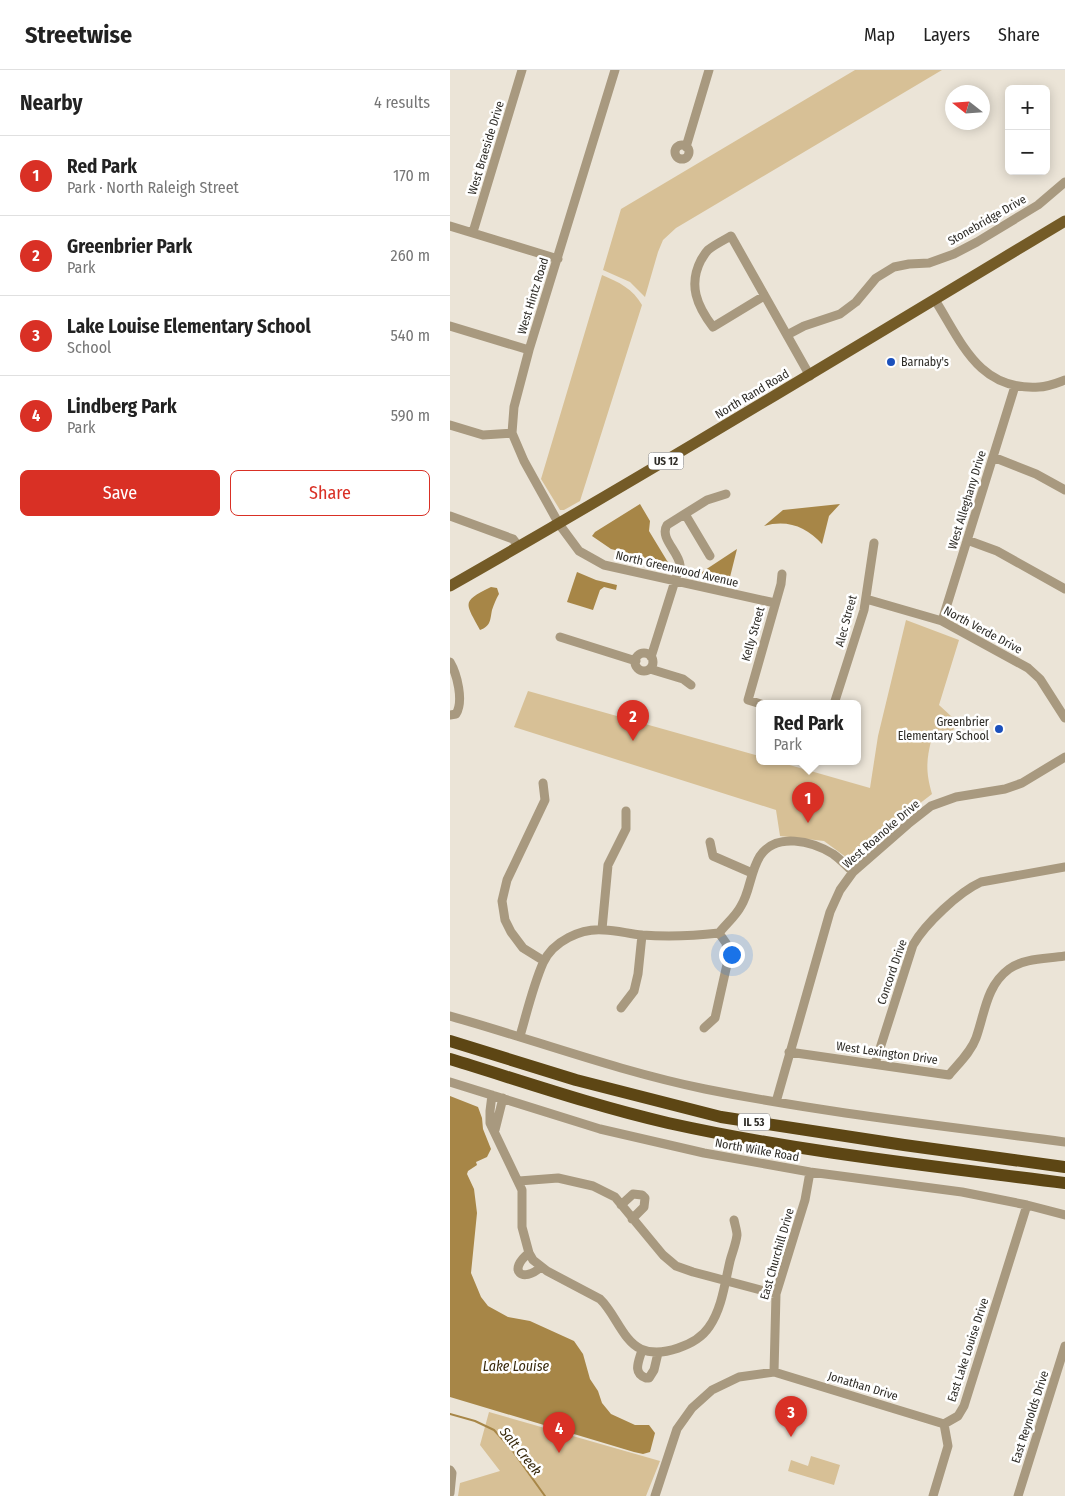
<!DOCTYPE html>
<meta charset="utf-8">
<style>
:root{--surface:#fff;--page:#f6f6f6;--text:#222;--muted:#767676;--line:#e0e0e0;--accent:#d93025}
body{margin:0;font-family:"Fira Sans Condensed",sans-serif;background:var(--page);color:var(--text)}
.controls{position:absolute;right:15px;top:15px;display:grid;overflow:hidden;border-radius:8px;box-shadow:0 2px 12px #0003}
.controls button{width:45px;height:45px;display:grid;place-items:center;padding:0;border:0;border-bottom:1px solid var(--line);background:var(--surface);color:var(--text);font:25px sans-serif}
.compass{position:absolute;left:495px;top:15px;width:45px;height:45px;border-radius:50%;background:var(--surface);box-shadow:0 2px 12px #0003;rotate:287deg}
.you{position:absolute;left:281px;top:884px;width:18px;height:18px;margin:-12px;border:4px solid #fff;border-radius:50%;background:#1a73e8;box-shadow:0 0 0 8px #1a73e833}
.badge{display:grid;place-items:center;width:32px;height:32px;border-radius:50%;background:var(--accent);color:#fff;font-size:16px;font-weight:700}
.pin{position:absolute;translate:-50% -41px;filter:drop-shadow(0 1px 2px #0008)}
.pin::after{content:'';position:absolute;top:26px;width:18px;height:15px;background:inherit;clip-path:polygon(0 0,100% 0,50% 100%)}
.popup{position:absolute;left:306px;top:630px;width:105px;height:65px;box-sizing:border-box;display:grid;place-content:center;border-radius:8px;background:var(--surface);filter:drop-shadow(0 1px 4px #0005);font-size:16px;white-space:nowrap;color:var(--muted)}
.popup b{font-size:19px;color:var(--text)}
.popup::after{content:'';position:absolute;left:50%;top:100%;margin-left:-10px;border:10px solid transparent;border-top-color:var(--surface)}
.list{margin:0;padding:0;list-style:none}
h2{display:flex;justify-content:space-between;align-items:center;height:65px;margin:0;padding:0 20px;font-size:21px}
h2 small{font-size:16px;font-weight:400;color:var(--muted)}
.list li{display:grid;grid-template-columns:32px 1fr auto;gap:15px;align-items:center;box-sizing:border-box;height:80px;padding:0 20px;border-top:1px solid var(--line)}
.list b{display:block;font-size:19px;white-space:nowrap}
.list p{margin:0;font-size:16px;white-space:nowrap;color:var(--muted)}
.list em{font-size:16px;font-style:normal;color:var(--muted)}
.actions{display:flex;gap:10px;padding:15px 20px}
.actions a{flex:1;padding:11px 0;border:1px solid var(--accent);border-radius:8px;text-align:center;font-size:18px;color:var(--accent)}
.actions .main{background:var(--accent);color:#fff}
.map{position:relative;flex:none;width:615px;height:1426px;overflow:hidden}
header{display:flex;align-items:center;gap:30px;box-sizing:border-box;height:70px;padding:0 25px;background:var(--surface);border-bottom:1px solid var(--line)}
header strong{font-size:24px}
nav{display:flex;gap:28px;margin-inline-start:auto;font-size:18px}
main{display:flex}
aside{flex:1;background:var(--surface)}
.map>svg:first-child{display:block}
</style>
<header>
<strong>Streetwise</strong>
<nav><a>Map</a><a>Layers</a><a>Share</a></nav>
</header>
<main>
<aside>
<h2>Nearby<small>4 results</small></h2>
<ul class="list">
<li><span class="badge">1</span><div><b>Red Park</b><p>Park · North Raleigh Street</p></div><em>170 m</em></li>
<li><span class="badge">2</span><div><b>Greenbrier Park</b><p>Park</p></div><em>260 m</em></li>
<li><span class="badge">3</span><div><b>Lake Louise Elementary School</b><p>School</p></div><em>540 m</em></li>
<li><span class="badge">4</span><div><b>Lindberg Park</b><p>Park</p></div><em>590 m</em></li>
</ul>
<div class="actions"><a class="main">Save</a><a>Share</a></div>
</aside>
<div class="map">
<svg width="615" height="1426" viewBox="0 0 615 1426">
<rect width="100%" height="100%" fill="#ebe4d7"/>
<path fill="#d7c096" d="M405 0H492L226 158 213 170 208 182 195 227 180 212 153 200 171 139Z
M152 205C169 212 183 219 192 235L130 431 114 440H110L91 409Z
M456 550 509 570 489 635 502 647 500 653 505 654 500 672 481 671C476 692 476 703 482 724 454 745 428 767 404 793L374 771 330 766 326 740 64 657 78 621 309 686V692H329L420 718 428 666Z
M39 1342 210 1391 196 1426H8L10 1413 50 1401 30 1375Z
M361 1386 390 1395 384 1415 338 1401 341 1390 358 1396Z"/>
<path fill="#a78647" d="M190 434 200 451 199 461 219 494 161 479 142 466 145 462Z
M390 434 379 446 372 474C357 457 337 449 314 456L333 440Z
M287 479 279 511 249 504Z
M127 502 146 510 167 515 166 520 154 517 150 520 143 540 117 532Z
M41 517 47 518 49 524C46 529 44 534 42 540 40 550 41 556 30 560 15 532 11 532 41 517Z
M0 1026 28 1037 32 1048 33 1059 41 1079 37 1087 26 1092 27 1095 18 1101 17 1104 24 1119 27 1143 21 1203 31 1227 38 1236 58 1247 80 1251 124 1271 133 1284 140 1309 148 1321 152 1333 161 1344 185 1355H199L205 1363 200 1382 193 1384 184 1382 0 1327Z"/>
<g fill="none" stroke-linecap="round" stroke-linejoin="round">
<path stroke="#a78647" stroke-width="2" d="M0 1344 25 1351 44 1360 62 1380 95 1426"/>
<path stroke="#a8997f" stroke-width="9" d="M165 0 79 280 64 337 62 363 74 391 109 454 129 481 154 495 325 533
M225 82a7 7 0 1 1 14 0a7 7 0 1 1-14 0Z
M236 77 259 0
M0 156 108 189
M23 162 72 0
M314 226 263 257C247 236 238 215 251 190 253 187 255 183 258 180 264 175 274 170 281 166L360 306
M485 230C512 273 529 321 589 317 598 317 607 313 615 310
M0 256 79 280
M337 265 354 256 390 244 406 232 426 208 444 197 459 194 479 193 504 184 527 172 588 135 615 112
M0 355 33 365 62 363
M543 387 586 404 615 420
M235 444 260 486
M0 446 63 469 69 477
M517 470 547 481 615 519
M416 529 492 551 578 598 590 609 615 648
M492 551 565 316
M110 567 186 591
M185 592a9 9 0 1 1 18 0a9 9 0 1 1-18 0Z
M201 587 230 495C229 482 209 468 217 455L257 430 276 424
M0 592C7 604 14 631 6 644L0 645
M200 599 233 609 241 615
M311 634 298 630 331 514 332 504
M384 634 414 540 424 473
M93 713 95 730 57 810 52 831 55 850 61 862 73 878 94 891
M260 772 263 786 302 803
M152 859 158 795 176 759V741
M171 938 184 921 188 904 192 865
M0 946C85 970 168 1001 255 1019 374 1043 495 1056 615 1072
M254 958 265 948 278 890 276 873 269 863
M70 966C77 942 83 916 93 893 103 871 131 858 154 860 167 860 179 864 192 865 218 867 243 866 269 863 276 854 286 846 291 836 300 822 300 802 310 786 326 762 362 771 383 784 390 789 397 796 403 802
M339 982 499 1005C509 993 521 982 526 968 535 943 536 916 559 899 574 888 597 889 615 886
M425 994 463 875C475 854 509 822 531 812L615 797
M0 1012 150 1059 254 1083 360 1102 512 1122 577 1135 615 1145
M42 1025 40 1041V1053L72 1120V1157L79 1183 83 1190 97 1201 150 1229C165 1243 173 1271 191 1279 211 1288 247 1275 259 1257 272 1239 275 1212 280 1191 282 1183 286 1174 287 1165 287 1161 285 1155 284 1150
M326 1032 380 842 390 820 403 802 458 754 481 736 506 727 555 719 572 713 615 687
M45 1060 53 1028
M69 1111 108 1108 143 1116 165 1127 213 1185 226 1196 243 1202 326 1224
M171 1135 183 1124 192 1125 195 1128 194 1137 182 1149
M79 1183C57 1200 72 1214 91 1197
M192 1280C189 1291 182 1303 196 1308H199L204 1300 208 1283
M324 1302 326 1224 355 1130 360 1102
M494 1354 508 1346 514 1336 577 1135
M0 1400 2 1403 0 1423
M205 1426 227 1359 242 1338 262 1320 289 1307 324 1302 494 1354
M483 1426 498 1376 494 1354
M568 1426 615 1276"/>
<path stroke="#745b27" stroke-width="11" d="M0 516C207 398 410 274 615 151"/>
<path stroke="#5d4614" stroke-width="12" d="M0 971 126 1010 271 1047 454 1075 615 1097
M0 989C72 1011 144 1036 218 1053 349 1082 482 1096 615 1113"/>
</g>
<g fill="#1b50bc" stroke="#fff" stroke-width="2">
<circle cx="441" cy="292" r="5"/>
<circle cx="549" cy="659" r="5"/>
</g>
<g text-anchor="middle" stroke-width="5" stroke-linejoin="round" paint-order="stroke">
<g fill="#fff" stroke="#6d6b68" stroke-width="1">
<rect x="198.5" y="382.5" width="35" height="17" rx="4"/>
<rect x="288" y="1043.5" width="32" height="17" rx="4"/>
</g>
<g font-size="11" font-weight="bold" fill="#2e2c27">
<text x="216" y="395">US 12</text>
<text x="304" y="1056">IL 53</text>
</g>
<g font-size="12" fill="#2e2c27" stroke="#fff">
<text transform="translate(36 78) rotate(-73)" y="4">West Braeside Drive</text>
<text transform="translate(537 150) rotate(-30)" y="4">Stonebridge Drive</text>
<text transform="translate(83 226) rotate(-73)" y="4">West Hintz Road</text>
<text transform="translate(302 324) rotate(-31)" y="4">North Rand Road</text>
<text transform="translate(517 430) rotate(-73)" y="4">West Alleghany Drive</text>
<text transform="translate(227 499) rotate(13)" y="4">North Greenwood Avenue</text>
<text transform="translate(396 551) rotate(-75)" y="4">Alec Street</text>
<text transform="translate(533 560) rotate(28)" y="4">North Verde Drive</text>
<text transform="translate(303 564) rotate(-74)" y="4">Kelly Street</text>
<text transform="translate(431 764) rotate(-41)" y="4">West Roanoke Drive</text>
<text transform="translate(442 902) rotate(-71)" y="4">Concord Drive</text>
<text transform="translate(437 983) rotate(8)" y="4">West Lexington Drive</text>
<text transform="translate(307 1080) rotate(10)" y="4">North Wilke Road</text>
<text transform="translate(327 1184) rotate(-74)" y="4">East Churchill Drive</text>
<text transform="translate(518 1280) rotate(-72)" y="4">East Lake Louise Drive</text>
<text transform="translate(413 1316) rotate(17)" y="4">Jonathan Drive</text>
<text transform="translate(580 1347) rotate(-72)" y="4">East Reynolds Drive</text>
</g>
<g font-size="12" fill="#2e2c27" stroke="#fff" text-anchor="start">
<text x="451" y="296">Barnaby's</text>
<text x="539" y="656" text-anchor="end">Greenbrier<tspan x="539" dy="14">Elementary School</tspan></text>
</g>
<g font-size="14" font-style="italic" fill="#38290c" stroke="#fff">
<text x="66" y="1301">Lake Louise</text>
<text transform="translate(71 1381) rotate(51)" y="5">Salt Creek</text>
</g>
</g>
</svg>
<div class="controls">
<button>+</button>
<button>−</button>
</div>
<svg class="compass" viewBox="-18 -18 36 36"><path d="M0-13l5 13h-10z" fill="#e53935"/><path d="M0 13l5-13h-10z" fill="#767676"/></svg>
<div class="you"></div>
<div class="pin badge" style="left:358px;top:753px">1</div>
<div class="popup"><b>Red Park</b>Park</div>
<div class="pin badge" style="left:183px;top:671px">2</div>
<div class="pin badge" style="left:341px;top:1367px">3</div>
<div class="pin badge" style="left:109px;top:1383px">4</div>
</div>
</main>
